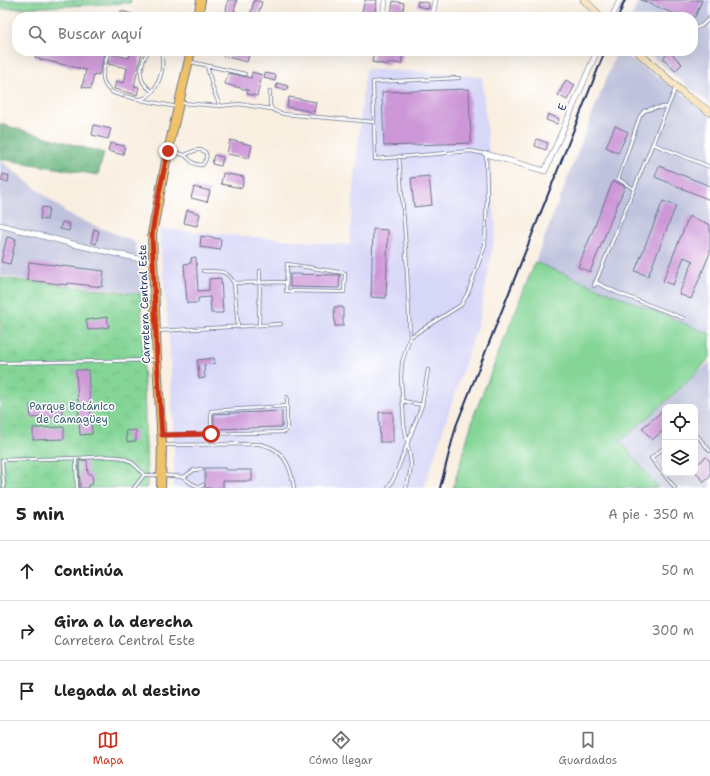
<!DOCTYPE html>
<html lang="es">
<meta charset="utf-8">
<style>
:root{--surface:#fff;--page:#f2f2f2;--text:#222;--muted:#767676;--line:#e0e0e0;--accent:#c8321e}
body{margin:0;font-family:"Shantell Sans",sans-serif;background:var(--page);color:var(--text)}
.controls{position:absolute;right:12px;bottom:12px;display:grid;overflow:hidden;border-radius:8px;box-shadow:0 4px 16px #0002}
.controls button{width:36px;height:36px;display:grid;place-items:center;padding:0;border:0;border-bottom:1px solid var(--line);background:var(--surface);color:var(--text);font:20px sans-serif}
.stop{position:absolute;width:12px;height:12px;margin:-9px;border:3px solid #c8321e;border-radius:50%;background:#fff}
.stop.end{background:#c8321e;border-color:#fff;box-shadow:0 1px 4px #0008}
.list{margin:0;padding:0;list-style:none}
h2{display:flex;justify-content:space-between;align-items:center;height:52px;margin:0;padding:0 16px;font-size:17px}
h2 small{font-size:13px;font-weight:400;color:var(--muted)}
.list li{display:grid;grid-template-columns:26px 1fr auto;gap:12px;align-items:center;box-sizing:border-box;height:60px;padding:0 16px;border-top:1px solid var(--line)}
.list b{display:block;font-size:15px;white-space:nowrap}
.list p{margin:0;font-size:13px;white-space:nowrap;color:var(--muted)}
.list em{font-size:13px;font-style:normal;color:var(--muted)}
.icon{flex:none;width:22px;height:22px;fill:none;stroke:currentColor;stroke-width:2;stroke-linecap:round;stroke-linejoin:round}
.map{position:relative;flex:none;width:710px;height:488px;overflow:hidden}
.search{position:absolute;background:var(--surface);box-shadow:0 4px 16px #0002;left:12px;right:12px;top:12px;height:44px;display:flex;align-items:center;gap:10px;box-sizing:border-box;padding:0 14px;border-radius:16px;color:var(--muted);font-size:15px}
.sheet{height:232px;background:var(--surface)}
nav{display:flex;justify-content:space-around;align-items:center;box-sizing:border-box;height:56px;border-top:1px solid var(--line);background:var(--surface);font-size:11px;color:var(--muted)}
nav a{display:grid;justify-items:center;gap:2px}
nav .on{color:var(--accent)}
.map>svg:first-child{display:block}
</style>
<div class="map">
<svg width="710" height="488" viewBox="0 0 710 488">
<defs>
<pattern id="forest-crowns" width="20" height="18" patternUnits="userSpaceOnUse"><rect width="20" height="18" fill="#6bb67f"/><path d="M2 6a3 3 0 1 1 6 0M12 15a3 3 0 1 1 6 0" fill="none" stroke="#57946b"/></pattern>
<pattern id="park-crowns" width="20" height="18" patternUnits="userSpaceOnUse"><rect width="20" height="18" fill="#84d596"/><path d="M2 6a3 3 0 1 1 6 0M12 15a3 3 0 1 1 6 0" fill="none" stroke="#71b784"/></pattern>
<pattern id="garden-dots" width="8" height="8" patternUnits="userSpaceOnUse"><rect width="8" height="8" fill="#84d596"/><path d="M2 2h.1M6 6h.1" fill="none" stroke="#71b784" stroke-width="1.8" stroke-linecap="round"/></pattern>
</defs>
<rect width="100%" height="100%" fill="#fff"/>
<filter id="ink" filterUnits="userSpaceOnUse"><feTurbulence type="fractalNoise" baseFrequency=".025" numOctaves="2"/><feDisplacementMap in="SourceGraphic" scale="8" xChannelSelector="R" yChannelSelector="G"/><feConvolveMatrix kernelMatrix="1 2 1 2 8 2 1 2 1" color-interpolation-filters="sRGB"/></filter>
<filter id="wash" filterUnits="userSpaceOnUse"><feTurbulence type="fractalNoise" baseFrequency=".012" numOctaves="4" result="noise"/><feDisplacementMap in="SourceGraphic" scale="16" xChannelSelector="R" yChannelSelector="G"/><feGaussianBlur stdDeviation="0.9" result="paint"/><feColorMatrix in="noise" values="0 0 0 0 0 0 0 0 0 0 0 0 0 0 0 0 0 1.4 0 .05"/><feComposite in="paint" operator="in"/></filter>
<g filter="url(#wash)">
<rect width="100%" height="100%" fill="#f9efe1"/>
<path fill="#d7d7f8" d="M365 69 442 73 482 77 496 229 479 321 424 488H174V452L169 336 159 229 349 245Z"/>
<path fill="#bfc2dd" fill-rule="evenodd" d="M639 0H710V104L645 51H693V17H631Z
M617 51H619L710 112V334L535 262Z
M0 160 71 216 135 242 142 293 0 276Z
M710 362V488H658L620 441 671 398 697 373ZM665 407H695V473H665Z"/>
<path fill="#84d596" stroke="#50827a" d="M535 262 710 334V358C683 389 651 414 620 441L658 488H453L474 415Z"/>
<path fill="url(#forest-crowns)" stroke="#43726e" d="M0 124 104 153 98 175 0 159Z"/>
<path fill="url(#park-crowns)" stroke="#50827a" d="M0 278 141 294 147 478V488H0Z"/>
<path fill="url(#garden-dots)" stroke="#50827a" d="M0 0H131V3L0 9Z"/>
<g id="blocks">
<path fill="#cd97d7" d="M228 0H237L234 11H236L235 17H225Z
M254 0 262 2 258 15 251 13Z
M365 0H377L374 17 361 16Z
M641 0H702L695 17H682Z
M393 1 404 3 402 17H391Z
M418 1 429 3V9L417 6Z
M121 11 136 15V17H119Z
M37 51H104V53H105L99 75 94 74 91 89 82 87 86 70 35 58Z
M131 51H142L134 86 139 87 137 95 114 89 116 81 124 83 127 68 108 64 110 54 129 58Z
M224 51H250L247 62 223 56Z
M374 51H385L403 53 401 64 389 62V65L372 62Z
M670 52 682 64 675 71 663 58Z
M252 72 262 75 257 96 247 94 248 90 225 84 228 73 251 78Z
M265 73 276 75 275 81 264 78Z
M566 80 575 85 567 100 558 95Z
M277 83 288 86 287 90 276 88Z
M469 89 471 143 384 146 382 92Z
M289 97 316 102 314 112 287 107Z
M548 114 559 119 557 124 546 120Z
M94 125 111 129 108 139 92 135Z
M615 126 628 132 618 153 606 147Z
M537 139 548 143 546 150 535 146Z
M230 140 252 145 249 158 227 154Z
M110 143 125 146 123 155 108 151Z
M214 155 223 157 221 166 212 164Z
M659 166 710 186V200L655 177Z
M223 173 244 177 242 188 221 184Z
M3 174 9 176 8 182 1 181Z
M429 176 432 205 414 207 411 178Z
M613 181 625 186 590 272 578 267Z
M194 187 210 191 207 202 191 198Z
M663 201 676 206 648 276 635 271Z
M42 207 49 208 47 220 40 219Z
M187 210 200 214 197 226 184 223Z
M689 216 710 225V253L691 299 679 294 693 261 684 257 673 285 663 281Z
M62 222 70 224 69 231 60 229Z
M94 229 99 231 96 244 91 242Z
M373 229 388 230 386 298 371 297Z
M201 236 221 239 220 250 200 247Z
M7 237 16 239 10 264 1 262Z
M196 257 198 291 209 290V279L221 278 223 313H211L210 297 198 298V303H187L184 264 191 263V258Z
M29 262 104 271 102 287 68 283V285L27 280Z
M290 274 340 275 339 288 290 287Z
M334 307H343V326H335Z
M107 317 109 327 88 330 86 320Z
M214 358 215 363 204 365 205 378 199 379 198 365 197 360Z
M76 370H88L92 434 80 435Z
M62 403V416L31 418 30 405Z
M665 409V429L652 440 642 428Z
M282 411V427L214 429V414Z
M379 412H393V442H380Z
M64 427V439L33 440V428Z
M136 430V441L127 442 126 431Z
M706 457 710 461V477L704 482 695 471V466Z
M87 460 88 474H92L93 484 88 485V488H80L79 461Z
M205 468H225L226 470H252V481H223V488H205Z"/>
</g>
</g>
<g filter="url(#ink)">
<use href="#blocks" fill-opacity="0" stroke="#69728c" stroke-width="1"/>
<g fill="none" stroke-linecap="round" stroke-linejoin="round">
<g stroke="#69728c" stroke-width="4">
<path id="lane" d="M693 29 701 26 710 18
M108 51C107 58 102 72 103 79 106 93 118 95 129 97 133 98 138 100 141 99 153 97 160 80 162 70 163 64 162 57 161 51
M149 51C145 55 143 60 142 66 139 78 142 84 152 91
M191 62 245 74
M207 66 213 89 220 106
M270 91C270 107 267 110 284 114L374 122
M141 100 177 107
M182 103 220 106 239 104 271 109
M653 144 710 167
M170 151C174 152 180 153 184 155 191 159 191 165 202 165 208 159 209 149 197 150 193 151 189 153 185 155
M399 156 406 249 410 337
M634 189 618 179 640 116 644 111 654 108 667 107
M287 264 345 273 344 292 286 291Z
M203 271C220 272 225 268 234 283L238 326
M595 282 618 293 683 318
M234 283 286 282
M594 286 676 87
M259 325 260 271
M157 331 281 324
M0 363 156 360
M403 401 422 405
M695 433 710 451
M211 434V411L287 406
M162 435 285 432 287 429V397
M163 445 260 444C263 445 268 446 272 448 286 455 292 473 294 488
M665 447 651 458 675 488
M76 458 77 488
M184 477C188 482 193 485 200 487L203 485
M4 488 2 460C27 459 52 459 77 458 89 458 111 454 123 458 132 461 138 467 144 475H162L184 477 194 470 202 469
M134 488 144 475
M388 488 395 476 422 405 428 370
M406 488 410 473 411 463 404 424 401 378 402 362 410 337 461 305 468 293 485 245 487 197 486 154 471 151 375 159 373 82 459 78"/>
</g>
<g stroke="#69728c" stroke-width="6">
<path id="street" d="M383 17 385 0
M432 17 435 0
M612 17 620 0
M486 154 545 171 597 51
M0 225 77 245 153 262"/>
</g>
<g stroke="#69728c" stroke-width="8">
<path id="secondary" d="M584 0 601 17
M637 51 685 95 710 112"/>
</g>
<g stroke="#69728c" stroke-width="10">
<path id="primary" d="M198 17 201 0
M161 488 162 445 157 360 152 234 168 151 191 51"/>
</g>
<use href="#lane" stroke="#fff" stroke-width="2.5"/>
<use href="#street" stroke="#fff" stroke-width="5"/>
<use href="#secondary" stroke="#f9e7c3" stroke-width="7"/>
<use href="#primary" stroke="#f1c369" stroke-width="8"/>
<path stroke="#1b2f5e" stroke-width="2" d="M618 17 625 0
M440 488 456 426 605 51"/>
</g>
</g>
<g fill="none" stroke-linecap="round" stroke-linejoin="round" filter="url(#ink)">
<path stroke="#c8321e" stroke-width="5" d="M168 151 157 203 152 234 157 360 162 435 211 434"/>
</g>
<g text-anchor="middle" stroke-width="3" stroke-linejoin="round" paint-order="stroke">
<g font-size="11" fill="#1b2f5e" stroke="#fff">
<text transform="translate(562 107) rotate(-67)" y="4">E</text>
<text transform="translate(144 304) rotate(-92)" y="4">Carretera Central Este</text>
</g>
<g font-size="11" fill="#3a616f" stroke="#fff">
<text x="72" y="410">Parque Botánico<tspan x="72" dy="13">de Camagüey</tspan></text>
</g>
</g>
</svg>
<div class="controls">
<button><svg class="icon" aria-label="locate" viewBox="0 0 24 24"><circle cx="12" cy="12" r="6"/><path d="M12 2v4M12 18v4M2 12h4M18 12h4"/></svg></button>
<button><svg class="icon" aria-label="layers" viewBox="0 0 24 24"><path d="M12 4l9 5-9 5-9-5zM3 14l9 5 9-5"/></svg></button>
</div>
<div class="stop" style="left:211px;top:434px"></div>
<div class="stop end" style="left:168px;top:151px"></div>
<div class="search"><svg class="icon" aria-label="search" viewBox="0 0 24 24"><circle cx="10" cy="10" r="6"/><path d="M15 15l6 6"/></svg>Buscar aquí</div>
</div>
<section class="sheet">
<h2>5 min<small>A pie · 350 m</small></h2>
<ul class="list">
<li><svg class="icon" aria-label="ahead" viewBox="0 0 24 24"><path d="M12 20V5M6 11l6-6 6 6"/></svg><div><b>Continúa</b></div><em>50 m</em></li>
<li><svg class="icon" aria-label="right" viewBox="0 0 24 24"><path d="M7 20v-9h11M14 6l5 5-5 5"/></svg><div><b>Gira a la derecha</b><p>Carretera Central Este</p></div><em>300 m</em></li>
<li><svg class="icon" aria-label="arrive" viewBox="0 0 24 24"><path d="M6 21V4h12l-3 4 3 4H6"/></svg><div><b>Llegada al destino</b></div></li>
</ul>
</section>
<nav>
<a class="on"><svg class="icon" aria-label="map" viewBox="0 0 24 24"><path d="M3 6l6-2 6 2 6-2v14l-6 2-6-2-6 2zM9 4v14M15 6v14"/></svg>Mapa</a>
<a><svg class="icon" aria-label="directions" viewBox="0 0 24 24"><path d="M12 3l9 9-9 9-9-9zM9 14v-3h6M13 9l2 2-2 2"/></svg>Cómo llegar</a>
<a><svg class="icon" aria-label="saved" viewBox="0 0 24 24"><path d="M7 4h10v16l-5-4-5 4z"/></svg>Guardados</a>
</nav>
